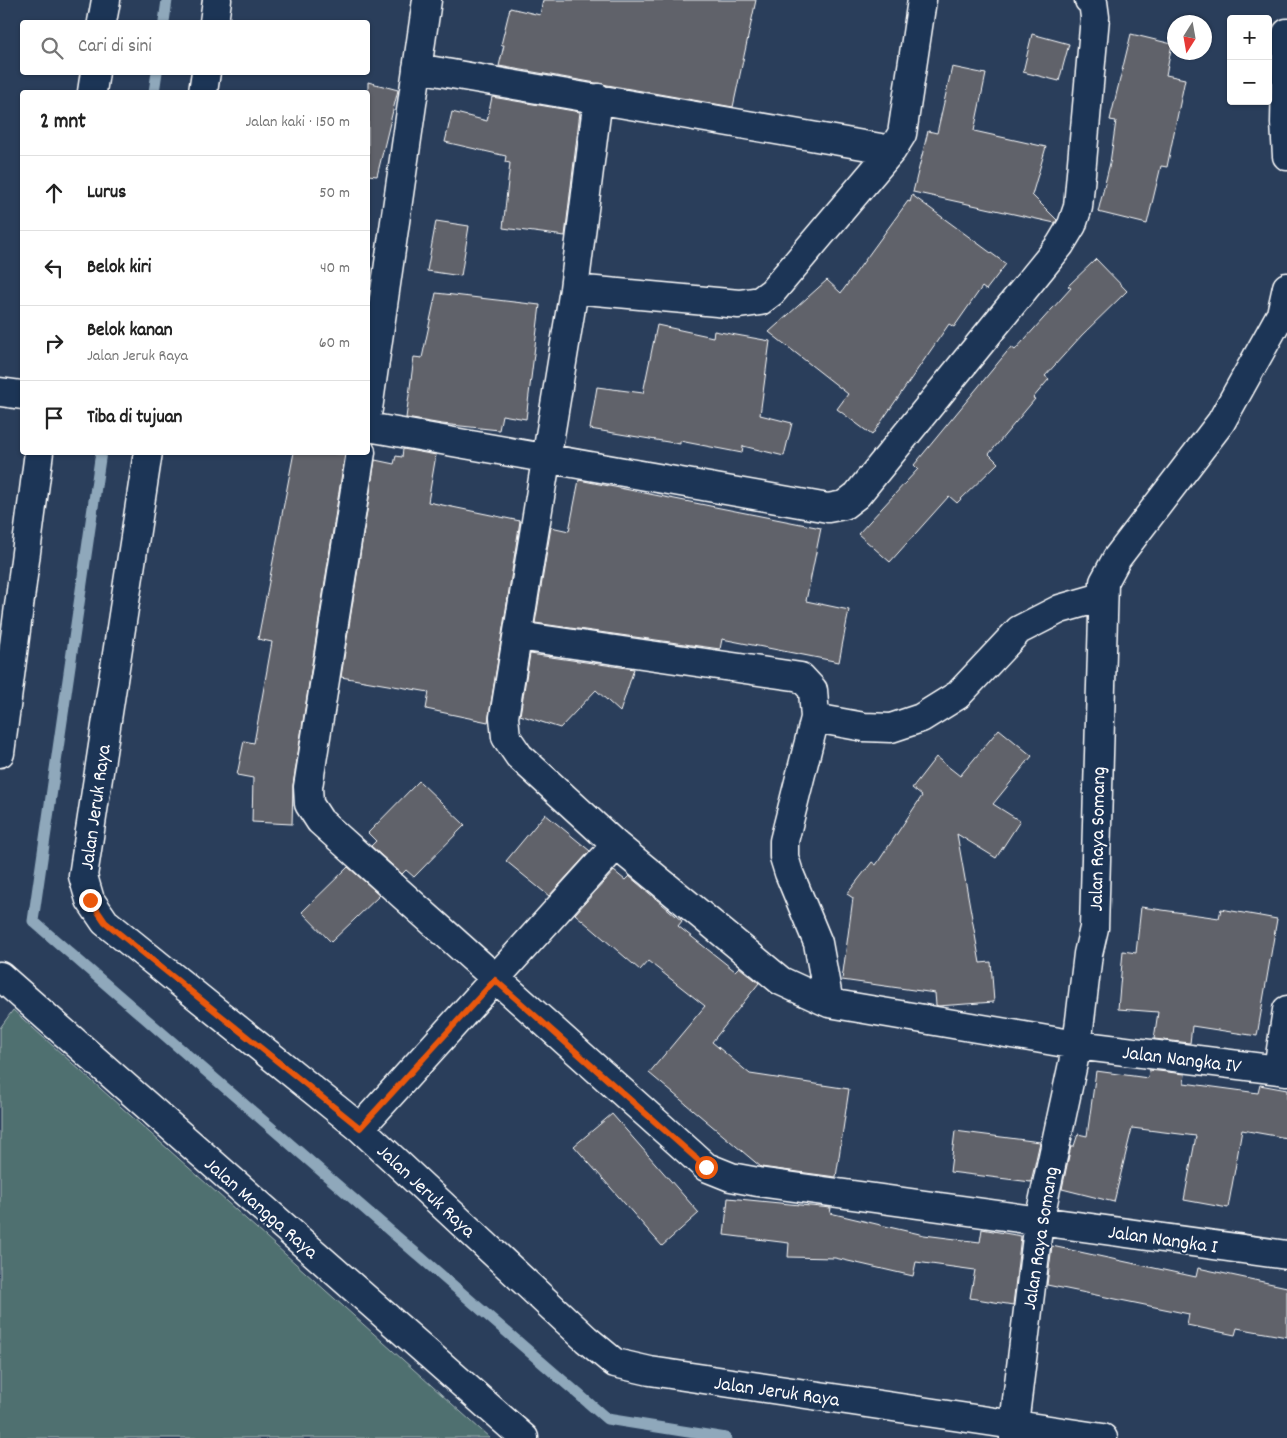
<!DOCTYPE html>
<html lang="id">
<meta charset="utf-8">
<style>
:root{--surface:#fff;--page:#f6f6f6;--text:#222;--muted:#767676;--line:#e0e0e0}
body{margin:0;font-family:Dekko,sans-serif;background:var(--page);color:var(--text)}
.controls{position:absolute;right:15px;top:15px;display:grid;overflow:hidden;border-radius:5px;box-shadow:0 1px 4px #0004}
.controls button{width:45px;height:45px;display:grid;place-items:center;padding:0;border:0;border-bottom:1px solid var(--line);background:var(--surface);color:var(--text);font:25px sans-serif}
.compass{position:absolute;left:1167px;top:15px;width:45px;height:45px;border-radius:50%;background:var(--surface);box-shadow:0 1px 4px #0004;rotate:191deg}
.stop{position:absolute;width:15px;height:15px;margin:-11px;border:4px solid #ea580c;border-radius:50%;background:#fff}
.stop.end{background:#ea580c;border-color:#fff;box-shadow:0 1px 5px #0008}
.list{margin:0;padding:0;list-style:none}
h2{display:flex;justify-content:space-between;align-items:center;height:65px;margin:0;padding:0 20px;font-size:21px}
h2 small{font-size:16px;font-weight:400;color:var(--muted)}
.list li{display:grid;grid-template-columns:32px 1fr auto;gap:15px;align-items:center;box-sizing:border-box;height:75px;padding:0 20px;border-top:1px solid var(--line)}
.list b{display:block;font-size:19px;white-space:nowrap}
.list p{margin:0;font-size:16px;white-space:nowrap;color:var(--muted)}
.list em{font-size:16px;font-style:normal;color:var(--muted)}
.icon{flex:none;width:28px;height:28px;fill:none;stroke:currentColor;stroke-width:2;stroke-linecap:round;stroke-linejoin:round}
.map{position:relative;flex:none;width:1287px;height:1438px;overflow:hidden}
.search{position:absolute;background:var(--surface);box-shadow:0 1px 4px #0004;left:20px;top:20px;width:350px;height:55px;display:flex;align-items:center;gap:12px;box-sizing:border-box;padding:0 18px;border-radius:5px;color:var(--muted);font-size:19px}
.panel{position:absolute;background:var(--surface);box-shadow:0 1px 4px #0004;left:20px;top:90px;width:350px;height:365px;border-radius:5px}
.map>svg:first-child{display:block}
</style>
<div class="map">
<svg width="1287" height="1438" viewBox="0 0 1287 1438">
<rect width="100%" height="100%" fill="#2a3e5b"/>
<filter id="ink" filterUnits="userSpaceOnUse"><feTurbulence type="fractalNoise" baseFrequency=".02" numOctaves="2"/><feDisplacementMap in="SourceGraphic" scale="10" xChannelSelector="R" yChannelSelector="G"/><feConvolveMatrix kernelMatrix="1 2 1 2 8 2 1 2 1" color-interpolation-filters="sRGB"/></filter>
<g filter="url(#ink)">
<path fill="#4f7070" stroke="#a7b8b8" d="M13 1010 490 1438H0V1028Z"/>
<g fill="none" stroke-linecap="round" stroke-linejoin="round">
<path stroke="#8fa8bb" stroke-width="11" d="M164 22 167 0
M154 92 157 72
M101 452 33 921 607 1419 726 1438"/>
</g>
<path fill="#60626a" stroke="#fff" d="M543 0H756L733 107 499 66 504 45H501L510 8 540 15Z
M1032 34 1069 44 1059 81 1023 72Z
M1131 34 1172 44 1166 75 1185 79 1167 167 1161 166 1147 224 1098 212 1110 163 1116 121 1110 120Z
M952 67 986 74 974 131 1046 147 1032 195 1057 220 1055 223 913 192 928 131 937 133Z
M368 82 398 90 377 176 368 175Z
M492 97 580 112 565 236 503 228 510 163 505 162 506 156 445 142 452 112 487 121Z
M912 195 1006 264 986 290 982 287 954 327 949 324 872 435 837 409 848 394 769 332 827 280 841 293 908 201 910 202Z
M436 221 469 226 461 276 427 271Z
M1096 259 1127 291 1082 335 1045 376 1049 379 1033 398 1035 399 989 454 998 463 957 503 949 496 890 562 858 534 918 469 914 465 1011 347 1015 350 1071 288 1068 286Z
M436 293 540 305 526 419 502 415 499 430 442 424 406 418 414 357 422 358Z
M657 325 713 337 714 331 770 341 760 415 792 423 784 456 743 446 742 453 680 441V444L590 429 597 387 643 393Z
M403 449 436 455 428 502 520 521 488 722 426 709 429 692 341 677 375 460 394 464 396 456 402 457Z
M294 452 345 454 293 785 292 824 252 822 253 778 237 775 244 741 254 743 272 642 258 639Z
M579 480 821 528 806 601 849 610 839 662 722 639 720 649 535 623 551 527 569 531Z
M530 654 634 669 620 712 596 690 560 728 520 715Z
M999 729 1032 756 993 804 1020 821 996 858 957 834 980 963 991 962 994 1002 938 1006 936 1005 935 993 842 980 853 898 847 894 872 862 876 865 922 796 912 788 936 757 960 776Z
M419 781 465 825 414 877 406 870 402 874 371 846 376 841 368 833Z
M545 814 590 851 549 896 506 861Z
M348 867 380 895 331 942 302 912Z
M614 871 625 880 629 876 682 921 678 926 735 971 739 967 759 983 712 1042 750 1074 849 1089 836 1177 761 1167 649 1073 705 1006 648 961 640 970 575 914Z
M1141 907 1219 918 1221 909 1277 919 1257 1036 1192 1026 1190 1043 1154 1039 1158 1012 1118 1009 1123 951 1136 953Z
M1149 1070 1185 1074 1184 1083 1258 1093 1260 1085 1287 1090V1138L1242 1130 1228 1208 1184 1200 1196 1136 1132 1128 1114 1202 1062 1189 1071 1146H1074L1078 1134 1087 1136 1096 1071 1148 1078Z
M612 1114 699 1213 662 1246 574 1146Z
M955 1131 1040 1142 1031 1182 950 1172Z
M728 1198 831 1208 830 1213 889 1227 924 1235 980 1242 982 1229 1021 1236 1013 1305 970 1298 975 1270 916 1262 913 1276 835 1258 788 1257 789 1243 724 1235Z
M1052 1246 1196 1277 1198 1268 1287 1287V1337L1237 1328 1235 1335 1187 1325 1189 1314 1047 1285Z"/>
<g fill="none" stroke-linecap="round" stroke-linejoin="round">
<g stroke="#fff" stroke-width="31">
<path id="street" d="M102 22 106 0
M214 22 217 0
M1287 33 1285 123 1287 156
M417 68 892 150
M92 92 95 72
M203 92 206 72
M598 98 574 289 504 717 506 737 519 756 616 845 781 981 829 1003 1077 1045 1287 1071
M574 289 739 304 760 301 772 292 892 150 902 134 922 0
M0 392 22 395
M368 409 427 0
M368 427 828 508 844 505 857 495 1060 245 1072 225 1078 207 1095 17 1093 2 1089 0
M148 452 83 876 90 900 105 922 360 1128 586 1339 615 1363 650 1371 1103 1438
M361 452 308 787 309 804 320 821 706 1167 731 1177 758 1182 1287 1255
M518 636 801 677 813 690 815 718 784 841V857L789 873 818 943 829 1003
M815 718 864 727 891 728 921 718 958 695 1019 630 1060 609 1102 597
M0 753 39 452
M0 976 524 1438
M1278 1069 1287 1010
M360 1128 616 845
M1014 1438V1424L1039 1221 1077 1045 1088 954 1094 928 1104 582 1117 558 1221 422 1281 314 1287 287"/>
</g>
<use href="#street" stroke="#1d3557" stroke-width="28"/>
</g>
</g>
<g fill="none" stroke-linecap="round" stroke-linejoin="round" filter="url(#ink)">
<path stroke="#ea580c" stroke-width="6" d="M90 900 105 922 360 1128 495 980 706 1167"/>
</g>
<g text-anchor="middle" stroke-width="4" stroke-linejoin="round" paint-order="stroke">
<g font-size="20" fill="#fff" stroke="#1d3557">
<text transform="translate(94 807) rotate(-82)" y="7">Jalan Jeruk Raya</text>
<text transform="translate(1096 839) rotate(-89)" y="7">Jalan Raya Somang</text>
<text transform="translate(1182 1058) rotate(7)" y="7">Jalan Nangka IV</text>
<text transform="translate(427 1190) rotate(43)" y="7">Jalan Jeruk Raya</text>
<text transform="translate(262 1207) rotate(41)" y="7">Jalan Mangga Raya</text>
<text transform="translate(1039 1238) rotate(-81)" y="7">Jalan Raya Somang</text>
<text transform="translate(1163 1238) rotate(8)" y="7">Jalan Nangka I</text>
<text transform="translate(777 1390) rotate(8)" y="7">Jalan Jeruk Raya</text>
</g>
</g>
</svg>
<div class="controls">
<button>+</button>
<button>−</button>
</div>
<svg class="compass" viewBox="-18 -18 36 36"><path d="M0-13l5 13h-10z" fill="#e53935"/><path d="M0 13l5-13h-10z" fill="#767676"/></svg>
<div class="stop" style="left:706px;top:1167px"></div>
<div class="stop end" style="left:90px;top:900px"></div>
<div class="search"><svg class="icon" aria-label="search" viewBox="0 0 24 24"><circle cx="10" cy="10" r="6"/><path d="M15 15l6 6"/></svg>Cari di sini</div>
<section class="panel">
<h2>2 mnt<small>Jalan kaki · 150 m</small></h2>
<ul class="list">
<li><svg class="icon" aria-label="ahead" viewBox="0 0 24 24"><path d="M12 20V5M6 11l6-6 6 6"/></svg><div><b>Lurus</b></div><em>50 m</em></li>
<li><svg class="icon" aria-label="left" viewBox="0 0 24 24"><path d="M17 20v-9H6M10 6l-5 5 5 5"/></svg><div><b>Belok kiri</b></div><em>40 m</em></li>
<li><svg class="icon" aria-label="right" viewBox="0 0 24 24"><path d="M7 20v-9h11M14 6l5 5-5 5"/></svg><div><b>Belok kanan</b><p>Jalan Jeruk Raya</p></div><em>60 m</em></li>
<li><svg class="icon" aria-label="arrive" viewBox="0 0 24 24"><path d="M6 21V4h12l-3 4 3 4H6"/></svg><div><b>Tiba di tujuan</b></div></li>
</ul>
</section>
</div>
